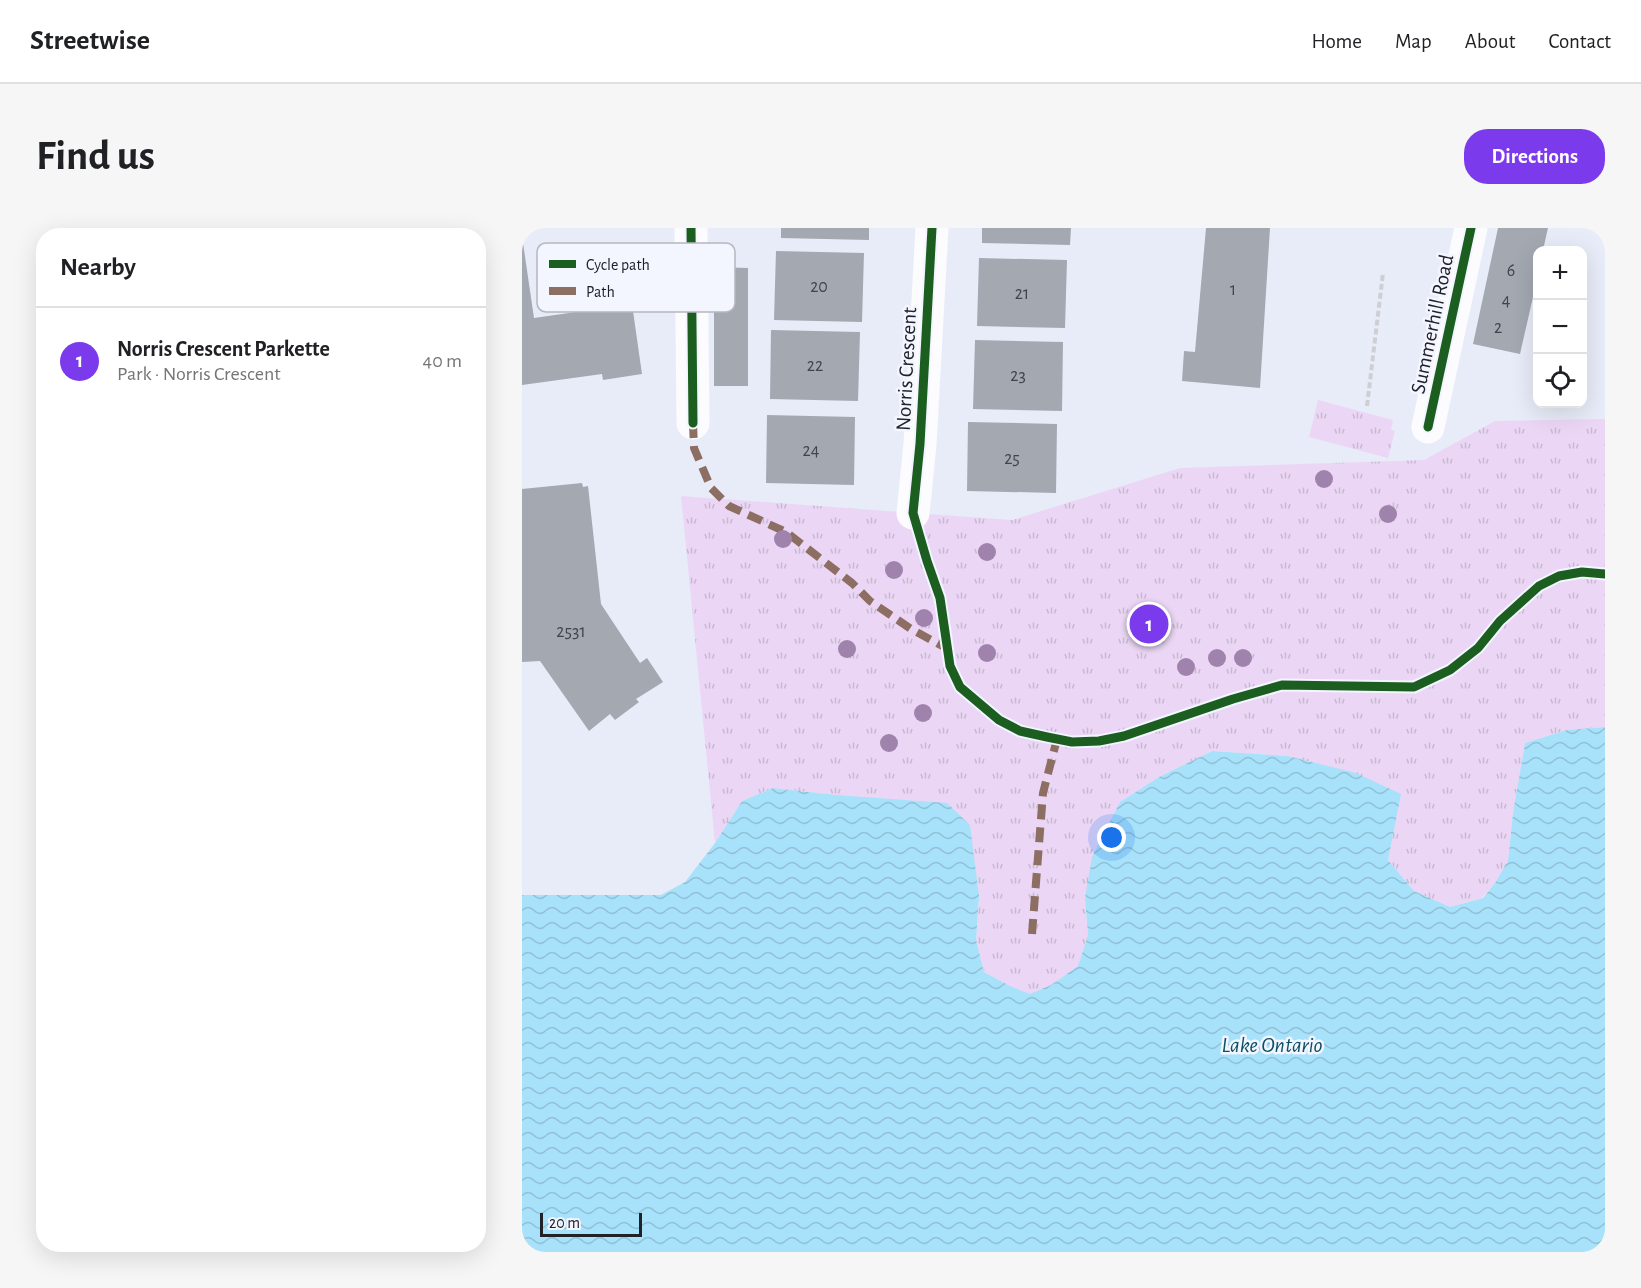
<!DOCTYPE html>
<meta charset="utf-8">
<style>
:root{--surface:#fff;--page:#f6f6f6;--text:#202124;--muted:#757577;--line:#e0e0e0;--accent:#7c3aed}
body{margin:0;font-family:"Alegreya Sans",sans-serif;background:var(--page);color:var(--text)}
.controls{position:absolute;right:18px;top:18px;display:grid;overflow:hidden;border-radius:12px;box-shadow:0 6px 24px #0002}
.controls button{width:54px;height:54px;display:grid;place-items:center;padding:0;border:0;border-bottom:2px solid var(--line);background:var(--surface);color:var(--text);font:30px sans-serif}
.scale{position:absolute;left:18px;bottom:15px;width:102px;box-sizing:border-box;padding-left:6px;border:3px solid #20222a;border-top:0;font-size:16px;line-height:21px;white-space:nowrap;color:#20222a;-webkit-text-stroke:4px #f3f5ff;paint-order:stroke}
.you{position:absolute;left:590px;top:610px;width:21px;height:21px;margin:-15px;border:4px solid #fff;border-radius:50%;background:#1a73e8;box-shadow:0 0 0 9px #1a73e833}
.badge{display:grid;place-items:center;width:39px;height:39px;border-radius:50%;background:var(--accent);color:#fff;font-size:20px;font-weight:700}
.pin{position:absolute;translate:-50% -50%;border:3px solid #fff;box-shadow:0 2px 6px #0006}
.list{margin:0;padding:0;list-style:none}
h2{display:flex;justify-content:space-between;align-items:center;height:78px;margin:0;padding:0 24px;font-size:26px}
h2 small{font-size:20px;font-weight:400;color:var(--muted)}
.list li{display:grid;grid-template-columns:39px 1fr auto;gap:18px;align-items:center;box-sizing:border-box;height:108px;padding:0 24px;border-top:2px solid var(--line)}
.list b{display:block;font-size:22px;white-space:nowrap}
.list p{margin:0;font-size:20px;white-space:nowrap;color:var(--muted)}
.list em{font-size:20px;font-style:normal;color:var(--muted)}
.icon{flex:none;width:33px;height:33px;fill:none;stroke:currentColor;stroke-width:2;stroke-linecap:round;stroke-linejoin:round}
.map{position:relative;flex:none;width:1083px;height:1024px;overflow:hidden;border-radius:24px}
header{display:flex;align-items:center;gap:36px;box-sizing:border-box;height:84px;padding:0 30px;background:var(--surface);border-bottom:2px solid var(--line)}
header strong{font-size:28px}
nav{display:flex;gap:33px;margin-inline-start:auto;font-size:21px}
.intro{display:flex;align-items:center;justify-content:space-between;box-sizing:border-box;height:144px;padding:0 36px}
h1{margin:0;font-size:42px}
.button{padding:15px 27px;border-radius:24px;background:var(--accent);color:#fff;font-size:21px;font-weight:700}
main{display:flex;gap:36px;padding:0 36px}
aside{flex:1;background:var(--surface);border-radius:24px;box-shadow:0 6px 24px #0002}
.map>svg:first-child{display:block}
</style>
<header>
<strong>Streetwise</strong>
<nav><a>Home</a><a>Map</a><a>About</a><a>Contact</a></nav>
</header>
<div class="intro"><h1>Find us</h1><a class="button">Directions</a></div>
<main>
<aside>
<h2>Nearby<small></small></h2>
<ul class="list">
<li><span class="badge">1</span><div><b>Norris Crescent Parkette</b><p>Park · Norris Crescent</p></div><em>40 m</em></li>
</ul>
</aside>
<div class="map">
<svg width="1083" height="1024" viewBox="0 0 1083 1024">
<defs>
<pattern id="park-tufts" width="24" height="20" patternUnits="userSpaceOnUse" patternTransform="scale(1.5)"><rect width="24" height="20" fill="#ebd7f5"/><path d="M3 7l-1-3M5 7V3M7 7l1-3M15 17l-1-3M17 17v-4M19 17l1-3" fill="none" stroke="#c9b8d2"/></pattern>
<pattern id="water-waves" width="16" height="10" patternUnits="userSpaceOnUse" patternTransform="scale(1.5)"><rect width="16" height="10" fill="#a8e1fa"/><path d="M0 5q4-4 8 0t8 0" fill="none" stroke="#90c1d6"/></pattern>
</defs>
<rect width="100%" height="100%" fill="#e8ecf8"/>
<path fill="url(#park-tufts)" d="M796 172 871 192 869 202 873 203 866 230 787 209Z
M1083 191V499L1045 502 1003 515 991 585 986 633 973 655 960 670 928 679 892 663 866 632 878 566 766 528 690 523 637 549 598 574 563 670 566 707 556 738 529 757 508 767 488 758 462 744 454 712 457 668 314 567 251 560 220 573 193 615 159 268 490 292 658 240 902 232 973 193Z"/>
<path fill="url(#water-waves)" d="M1083 499V1024H0V667H139L163 654 193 615 220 573 251 560 314 567 425 575 448 597 457 668 454 712 462 744 488 758 508 766 529 757 556 738 566 707 563 670 570 629 598 574 637 549 690 523 766 528 834 545 879 566 866 632 892 663 928 679 961 670 973 655 986 633 991 585 1003 515 1045 502Z"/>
<path fill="#a3a8b1" d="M259 0H347V12L259 10Z
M460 0H549L548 17 460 15Z
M684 0H748L738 160 660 153 662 123 673 124Z
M976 0H1026L1021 22H1016V47L998 126 951 116Z
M1 15 12 90 110 76 120 146 81 152 80 146 0 157V16Z
M254 23 342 25 340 94 252 92Z
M457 30 545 32 543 100 455 98Z
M192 39 226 40V158H192Z
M249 102 338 104 336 173 248 171Z
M453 112 541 114 540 183 451 181Z
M245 187 333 189 332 257 244 255Z
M446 194 535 196 534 265 445 263Z
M60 255 61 259 66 258 79 376 118 435 125 430 141 454 114 471 117 474 93 492 88 486 67 503 18 433 0 434V261Z"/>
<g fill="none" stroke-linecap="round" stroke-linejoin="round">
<path stroke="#cecfd3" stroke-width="4" stroke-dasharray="6 3" stroke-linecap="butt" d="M845 178 861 45"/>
<path stroke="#fcfcfe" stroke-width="33" d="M169 0 171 195
M906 199 949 0
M391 285 398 216 410 0"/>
<path stroke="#8d6e63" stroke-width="8" stroke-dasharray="15 8" stroke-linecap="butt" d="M171 195 172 220 189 260 207 278 264 304 330 355 348 373 389 401 426 421
M510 706 521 565 535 511"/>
<g stroke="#f3f5ff" stroke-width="13">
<path id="cycleway" d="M169 0 171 195
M410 0 398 216 391 285 405 333 418 370 428 438 438 459 477 492 498 503 525 509 550 514 577 513 602 508 711 471 760 457 892 459 928 442 956 420 978 393 1017 358 1037 348 1060 344 1083 346
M906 199 949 0"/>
</g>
<use href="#cycleway" stroke="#1b5e20" stroke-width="9"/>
</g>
<g fill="#a083ac">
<circle cx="802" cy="251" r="9"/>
<circle cx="866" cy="286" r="9"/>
<circle cx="261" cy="311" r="9"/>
<circle cx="465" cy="324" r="9"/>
<circle cx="372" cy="342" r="9"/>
<circle cx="402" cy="390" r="9"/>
<circle cx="325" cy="421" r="9"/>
<circle cx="465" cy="425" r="9"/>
<circle cx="695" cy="430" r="9"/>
<circle cx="721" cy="430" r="9"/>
<circle cx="664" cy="439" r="9"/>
<circle cx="401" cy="485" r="9"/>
<circle cx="367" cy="515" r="9"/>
</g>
<g text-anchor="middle" stroke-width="5" stroke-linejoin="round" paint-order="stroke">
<g font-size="18" fill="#41444c">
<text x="989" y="48">6</text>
<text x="297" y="64">20</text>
<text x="711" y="67">1</text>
<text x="500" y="71">21</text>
<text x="984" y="78">4</text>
<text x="976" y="105">2</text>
<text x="293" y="143">22</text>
<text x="496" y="153">23</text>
<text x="289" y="228">24</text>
<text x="490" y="236">25</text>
<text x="49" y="409">2531</text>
</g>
<g font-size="21" fill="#20222a" stroke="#f3f5ff">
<text transform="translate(910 96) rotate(-78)" y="7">Summerhill Road</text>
<text transform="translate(384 141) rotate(-87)" y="7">Norris Crescent</text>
</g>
<g font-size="22" font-style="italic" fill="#0c5065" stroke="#f3f5ff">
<text x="750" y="824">Lake Ontario</text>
</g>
</g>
<rect x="15" y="15" width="198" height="69" rx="9" fill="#f3f5ff" stroke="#b4b6bf" stroke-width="1.5"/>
<rect x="27" y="32" width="27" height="8" fill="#1b5e20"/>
<rect x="27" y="59" width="27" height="8" fill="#8d6e63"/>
<g font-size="16" fill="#20222a">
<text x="64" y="42">Cycle path</text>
<text x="64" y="69">Path</text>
</g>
</svg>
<div class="controls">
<button>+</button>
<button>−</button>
<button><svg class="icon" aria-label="locate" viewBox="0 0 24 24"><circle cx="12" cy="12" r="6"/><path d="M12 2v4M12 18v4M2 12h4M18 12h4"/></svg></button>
</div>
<div class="scale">20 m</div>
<div class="you"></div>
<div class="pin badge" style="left:627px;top:396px">1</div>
</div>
</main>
